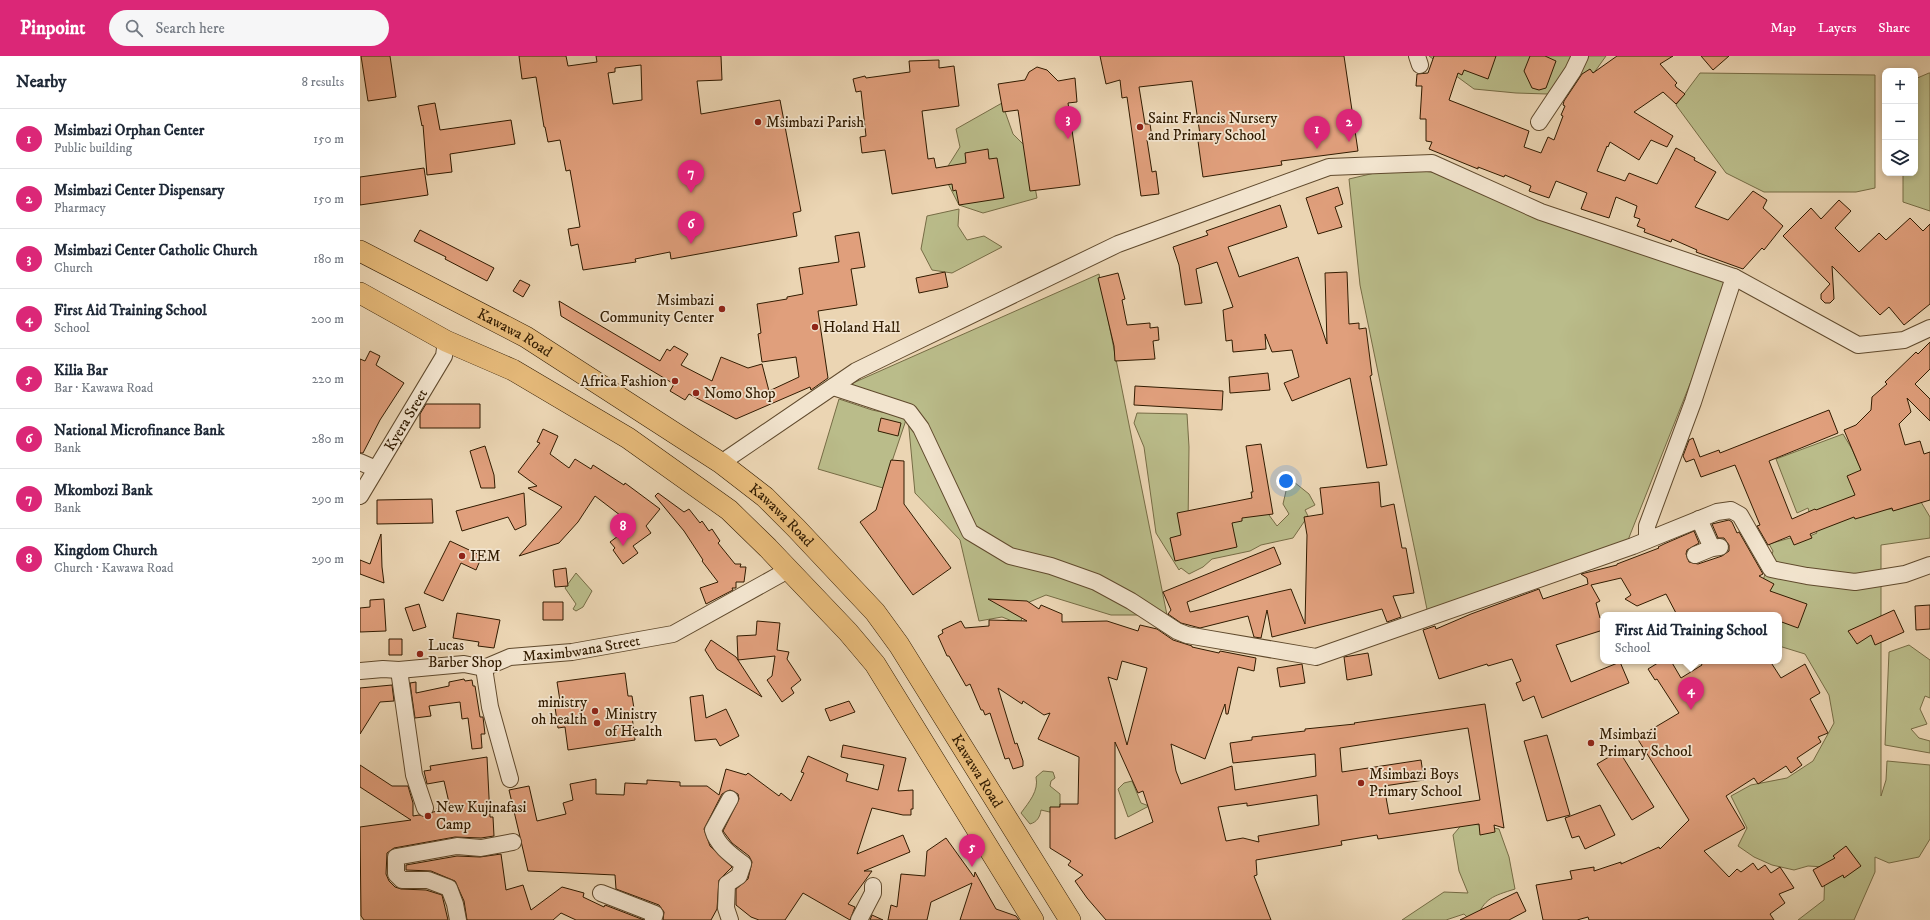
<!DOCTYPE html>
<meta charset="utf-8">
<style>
:root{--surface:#fff;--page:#f6f6f7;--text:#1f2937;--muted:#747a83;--line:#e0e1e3;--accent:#db2777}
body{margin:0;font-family:"IM FELL DW Pica",serif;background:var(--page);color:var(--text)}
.controls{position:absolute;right:12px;top:12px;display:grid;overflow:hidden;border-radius:8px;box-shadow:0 2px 6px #0003}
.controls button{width:36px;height:36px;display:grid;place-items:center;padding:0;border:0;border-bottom:1px solid var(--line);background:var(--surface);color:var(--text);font:20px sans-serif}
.you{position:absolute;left:926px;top:425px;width:14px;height:14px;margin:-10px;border:3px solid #fff;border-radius:50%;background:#1a73e8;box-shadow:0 0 0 6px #1a73e833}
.badge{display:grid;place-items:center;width:26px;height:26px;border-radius:50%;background:var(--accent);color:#fff;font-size:13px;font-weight:700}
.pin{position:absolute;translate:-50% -33px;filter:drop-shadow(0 1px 2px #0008)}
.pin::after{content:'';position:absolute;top:21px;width:14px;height:12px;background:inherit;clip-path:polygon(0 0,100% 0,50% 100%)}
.popup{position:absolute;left:1240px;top:556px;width:182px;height:52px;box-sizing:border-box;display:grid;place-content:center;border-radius:8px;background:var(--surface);filter:drop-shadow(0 1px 3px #0005);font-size:13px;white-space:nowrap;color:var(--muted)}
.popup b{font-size:15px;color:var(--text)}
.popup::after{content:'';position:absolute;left:50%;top:100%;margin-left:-8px;border:8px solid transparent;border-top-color:var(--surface)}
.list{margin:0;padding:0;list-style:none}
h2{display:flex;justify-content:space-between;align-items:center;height:52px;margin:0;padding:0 16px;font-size:17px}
h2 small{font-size:13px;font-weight:400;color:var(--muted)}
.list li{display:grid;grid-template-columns:26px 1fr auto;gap:12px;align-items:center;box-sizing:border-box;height:60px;padding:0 16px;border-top:1px solid var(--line)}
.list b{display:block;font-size:15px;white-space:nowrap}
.list p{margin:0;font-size:13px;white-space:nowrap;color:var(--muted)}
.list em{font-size:13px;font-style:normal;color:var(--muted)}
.icon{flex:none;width:22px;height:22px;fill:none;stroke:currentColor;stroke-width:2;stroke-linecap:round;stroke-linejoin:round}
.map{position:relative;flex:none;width:1570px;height:864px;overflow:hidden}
header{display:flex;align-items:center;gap:24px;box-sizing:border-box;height:56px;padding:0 20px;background:var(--accent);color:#fff}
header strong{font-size:19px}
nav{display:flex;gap:22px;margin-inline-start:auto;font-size:14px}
.search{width:280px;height:36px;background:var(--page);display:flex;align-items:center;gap:10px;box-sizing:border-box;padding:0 14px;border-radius:22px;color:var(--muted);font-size:15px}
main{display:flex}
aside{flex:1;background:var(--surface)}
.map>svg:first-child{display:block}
</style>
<header>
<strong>Pinpoint</strong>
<div class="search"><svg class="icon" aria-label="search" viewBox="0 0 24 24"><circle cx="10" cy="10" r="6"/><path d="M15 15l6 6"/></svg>Search here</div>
<nav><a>Map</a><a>Layers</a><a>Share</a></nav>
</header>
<main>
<aside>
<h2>Nearby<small>8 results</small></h2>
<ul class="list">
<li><span class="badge">1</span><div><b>Msimbazi Orphan Center</b><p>Public building</p></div><em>150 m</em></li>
<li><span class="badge">2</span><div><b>Msimbazi Center Dispensary</b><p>Pharmacy</p></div><em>150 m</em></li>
<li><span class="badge">3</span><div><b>Msimbazi Center Catholic Church</b><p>Church</p></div><em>180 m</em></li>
<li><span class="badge">4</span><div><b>First Aid Training School</b><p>School</p></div><em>200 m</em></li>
<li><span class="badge">5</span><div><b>Kilia Bar</b><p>Bar · Kawawa Road</p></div><em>220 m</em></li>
<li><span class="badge">6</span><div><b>National Microfinance Bank</b><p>Bank</p></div><em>280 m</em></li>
<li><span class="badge">7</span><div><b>Mkombozi Bank</b><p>Bank</p></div><em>290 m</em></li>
<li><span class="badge">8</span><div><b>Kingdom Church</b><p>Church · Kawawa Road</p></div><em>290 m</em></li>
</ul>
</aside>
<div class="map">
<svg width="1570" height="864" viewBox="0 0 1570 864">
<rect width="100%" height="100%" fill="#ebd5b3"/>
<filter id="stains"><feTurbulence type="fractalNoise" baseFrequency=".005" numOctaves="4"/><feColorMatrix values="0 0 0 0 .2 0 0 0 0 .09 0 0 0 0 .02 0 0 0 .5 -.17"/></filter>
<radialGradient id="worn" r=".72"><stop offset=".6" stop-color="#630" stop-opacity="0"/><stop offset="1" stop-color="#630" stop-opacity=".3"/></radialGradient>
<path fill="#babc8a" stroke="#766c45" d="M1069 0H1246L1218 39 1156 37 1114 33Z
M1340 17 1515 19V132L1496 136H1404L1366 117 1316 49Z
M1569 17H1570V155L1543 146V117H1555V23Z
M642 47 653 78 668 93 677 142 623 157 599 149 583 118 600 91 596 73Z
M1036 112 1089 118 1372 222 1268 484 1069 563 1000 229 989 123Z
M599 153 598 170 607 184 624 180 642 191 592 217 572 214 561 193 567 160Z
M739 218 807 559H751L686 539 667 547 660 568 642 561 619 565 600 484 555 437 548 362 547 361 523 432 458 413 479 343 512 354 541 360 483 340 493 327Z
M777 357 827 358 829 391 828 471 860 474 906 447 909 459 917 470 929 458 923 448 929 422 949 438 955 449 945 454 948 460 933 482 901 489 890 495 852 503 843 511 829 518 821 512 819 514 796 477 784 391 774 367Z
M1483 378 1492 393 1518 453H1538L1561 446 1570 461V482L1521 489V740L1526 724 1527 705 1570 709V783L1559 801 1529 807 1515 801V816L1494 864H1438L1464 844 1465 811 1448 810 1434 814 1412 809 1394 801 1378 790 1387 772 1371 740 1391 729 1427 722 1453 705 1474 667 1469 639 1445 598 1419 590V559H1391L1413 495 1409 488 1430 482 1435 486 1457 477 1453 470 1448 452 1437 457 1416 403Z
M216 517 232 535 223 551 216 555 213 553 216 548 205 532Z
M1549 589 1570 604V642L1565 640 1560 653 1567 668 1551 673 1559 682 1570 685V697L1525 689 1529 596Z
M683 715 693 716 695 722 691 725 690 730 700 738V750L694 757 681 754C680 761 677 766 670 768L661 757C669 746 679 735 676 721Z
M772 725 781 747 789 750 768 761 758 733 764 727Z
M1104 766 1139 773 1149 801 1155 833C1133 840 1124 842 1116 864H1110L1104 858 1086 864H1042L1084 836 1108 837 1099 815 1093 779Z"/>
<path fill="#e09f7c" stroke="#311b00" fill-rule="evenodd" d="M1 0H30L36 41 8 45Z
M159 0H206L208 10 237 6 236 0H361L362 24 337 25 341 58 420 44 441 155 433 157 437 180 311 203 310 196 275 203 276 206 223 214 218 188 211 190 208 173 220 171 210 114 206 115 200 84 188 86 185 71H184L176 21 162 23ZM281 9 282 44 253 48 248 17 255 16V12Z
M740 0H984L998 95 921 105 922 109 843 121 838 85H841L832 25 779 31 785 68H790L792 81 791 83 787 84 792 116 796 115 799 138 781 140 767 41 762 42 760 24 746 28Z
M1074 0H1136L1128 23 1104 14 1102 19 1098 17 1089 44 1169 75 1164 91 1181 97 1188 81 1194 84 1203 60 1201 59 1205 50 1203 49 1204 45 1222 18 1230 13 1233 17 1257 0H1313L1300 8 1317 27 1315 29 1316 31 1325 38 1316 48 1303 36 1274 56 1313 80 1307 91 1291 84 1279 104 1250 86 1248 91 1247 90 1237 115 1265 125 1269 117 1297 128 1316 92 1335 102 1334 104 1356 116 1335 151 1368 164 1393 135 1407 144 1403 152 1423 170 1404 194 1402 192 1383 213 1336 196 1337 194 1312 183 1311 186 1284 176 1285 173 1277 170 1280 163 1274 161 1277 150 1256 141 1249 162 1221 153 1227 137 1196 125 1189 142 1169 135 1171 130 1145 119 1144 121 1118 111V113L1069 93 1072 86 1066 85V63H1060L1062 30H1056L1057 18 1068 17Z
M1170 0H1185L1196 5 1186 32 1179 34 1172 32 1164 15Z
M1341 0H1369L1353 14Z
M579 4V12L594 10 599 50 562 55 568 103 574 102 576 112 606 107 605 97 628 93 629 103 637 102 644 142 599 149 596 134 593 135 592 128 532 138 525 94 502 97 500 81 506 80 501 35 496 36 493 23 505 20 506 22 550 16 549 5Z
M677 11 687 14 698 25 715 22 717 46 708 47 720 129 670 135 658 54 643 56 638 28 665 24 669 16Z
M75 47 80 74 151 64 155 88 90 98 92 116 67 119 63 69 62 70 58 50Z
M64 112 68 139 0 149V121Z
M978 131 983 148 975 151 982 171 958 178 946 142Z
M1479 144 1491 155 1475 172 1499 196 1519 177 1526 184 1550 162 1563 175 1570 168V248L1544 269 1529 251 1520 259 1472 210 1474 243 1470 247H1465L1461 243V238L1470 228 1423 180 1451 152 1461 163Z
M920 149 927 171 868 191 879 221 938 201 967 288 965 217 987 216 989 268 999 267V273L1006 272 1012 319 1010 320 1027 409 1007 412 990 322 932 345 924 327 939 321 932 294 912 296 905 278 906 293 873 296 872 284 866 285 863 254 873 251 857 206 836 213 842 247 825 249 819 209 813 191 848 179 846 175Z
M60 174 134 212 127 225 85 203 86 201 54 185Z
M499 176 505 211 491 213 497 249 458 255 468 322 451 334 450 331 376 363 329 338 325 344 310 335 314 328 201 260 199 245 300 305 307 293 310 295 314 290 328 298 321 309 352 325 361 301 388 312 402 308 409 335 439 321 436 301 402 306 398 278 401 277 397 248 427 243V241L443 238 439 212 479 206 475 180Z
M585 216 588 231 559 237 556 222Z
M758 217 765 243 762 244 767 269 790 267V272L798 271 799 284 793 285 795 303 755 305 754 290 738 222Z
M160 224 170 229 163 241 153 235Z
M1570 286V313L1555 328 1570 343V365L1547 342 1551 356 1539 368 1545 389 1560 385 1564 398 1570 396V444L1533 455 1532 452 1502 461 1495 463 1494 461 1450 478 1452 482 1434 489 1430 480 1408 489 1397 470 1400 469 1375 409 1341 421 1334 403 1326 406 1323 400 1329 384 1333 382 1340 401 1359 394 1360 397 1469 354 1478 377 1409 405 1432 463 1455 453 1456 454 1495 439 1487 420 1501 414 1484 374 1496 369 1511 354 1512 341 1527 328 1525 326 1556 296 1558 298Z
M10 295 20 300 16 309 44 327 20 364 3 397H0V303L5 305Z
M908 317 910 334 870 337 869 321Z
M775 330 863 335 862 354 774 349Z
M66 348H120V372H60V358Z
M521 362 541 367 538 380 518 375Z
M183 373 198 380 190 398 209 412 215 403 231 413 233 409 264 429 265 427 300 453 286 470 291 477 273 490 278 497 263 508 253 494 255 492 250 486 273 469 235 440 218 466 199 487 159 500 202 451 168 432 177 430 158 416 180 387 177 386Z
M901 388 913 458 882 462V465L872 467 877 491 815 505 810 482 821 479 817 457 892 442 891 436H893L886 390Z
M125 390 134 419 135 432H121L110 395Z
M531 404 544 405V448L591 512 553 539 500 466 516 454Z
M1019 426 1021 451 1034 448 1042 492H1046L1054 537 1033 540 1041 561 1027 566 1022 553 912 581 907 554 901 582 894 581 888 560 840 572 821 567 808 558 811 554 803 536 914 491 921 508 827 546 830 556 931 533 945 568 947 479 944 461 963 458 960 432Z
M164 437 166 469 155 474 148 461 102 475 96 455Z
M298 437 324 456 329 453 340 467 342 465 349 475 352 473 360 485 358 487 375 508H381L380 511H386L384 526H376V532H372L373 534 346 548 340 532 358 526 342 505 343 504 324 475 295 440Z
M72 443 73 467 17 468V444Z
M1369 464 1372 466 1377 477 1379 476 1403 518 1399 520 1414 528 1410 535 1447 548 1438 572 1419 565V559H1317L1306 538 1277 550 1265 543 1271 539 1261 522 1231 529 1240 545 1236 547 1240 562 1243 561V574L1196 589 1211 626 1260 606 1269 627 1182 662 1174 640 1163 645 1156 627 1161 625 1152 603 1128 610 1127 608 1079 623 1063 574 1075 570 1076 573 1111 558 1179 533 1183 543 1228 528 1227 522 1221 518 1257 509V508L1299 492 1298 491 1304 488 1334 475 1339 487 1327 494 1326 498 1329 506 1338 508 1362 500 1369 495V489L1364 482H1358L1352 468Z
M21 478 22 511 24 527 0 518V504L10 508Z
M90 485 122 500 116 514 101 507 83 545 64 537Z
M206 512 208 530 195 531 193 514Z
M24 543 26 575 0 576V552L10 551V544Z
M628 543 667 545 679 553 681 549 702 558V566L747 565 778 575 780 569 797 573 813 584 832 590V591L859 597 860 595 896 602 894 615 878 611 868 658H866L865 648 845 703 811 688 816 715 821 728 872 710 875 734 956 720 955 698 873 707 870 687 892 684V681L945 675V673L995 668 994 667 1125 648 1144 772 1134 769 1135 776 1120 779 1119 768 1018 783 1017 779 981 785 982 789 896 804 897 819 894 820 911 864H746L727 842 715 825 723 819 708 809 711 805 690 792V751H700V748H718L719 701 678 683 690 657 684 659 663 645 662 648 638 632 655 688 657 687 663 705V710L653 713 649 702 645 703 630 657 625 659 623 654H621L610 628 606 630 589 600H587L578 580 583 577 582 574 601 565 605 572 629 570V564L667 565ZM762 605 787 612 767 689 748 621 757 624ZM1108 672 1120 744 1029 758 1024 730 1064 724 1061 704 982 716 980 692ZM755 686 778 737 783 735 793 766 755 783ZM957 739 959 769 898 780 899 786 883 782 866 785 858 751 887 747V750Z
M183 546H203V564H183Z
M59 548 66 571 53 575 45 552Z
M1570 549V573L1556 574 1555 550Z
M1534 554 1544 576 1515 589 1511 579 1497 588 1488 575Z
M97 557 140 564 134 592 118 590 119 586 93 582Z
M397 565 420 567 417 594 429 596 427 603 441 624 431 632 434 637 422 646 407 624 412 620 415 600 378 604 377 580 396 579Z
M29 583H42V599H29Z
M351 584 376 601 402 641 357 613 345 594Z
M1008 597 1012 619 987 624 984 601Z
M1301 605H1311L1321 622 1342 609 1340 605H1410L1421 622 1445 608 1460 637 1450 643 1468 677 1458 681 1461 686 1437 702 1442 709 1431 717 1426 710 1398 728 1394 722 1366 740 1385 772 1344 795 1369 821 1377 813 1381 816 1393 807 1398 814 1405 809 1411 817 1420 811 1434 832 1419 838 1425 847 1410 858 1414 864H1229L1228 861 1217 864H1183L1176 829 1212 823 1210 815 1234 811V815L1261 806V808L1299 791 1300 793 1329 764 1277 682 1319 657 1297 623 1295 624 1288 613Z
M942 608 945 627 920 631 917 612Z
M265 617 268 640H272L275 659 272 660 275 684 208 694 205 671 198 672 195 651H201L197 626Z
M104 623 105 625 112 624 113 630H115L120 661H123L125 678H121L122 692 112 693 108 662 102 663 100 646 69 650 71 660 55 662 50 627 56 626V637L89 630V626Z
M32 629 34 645 20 646 0 678V632Z
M343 639 346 662 366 653 379 680 360 690 356 683 335 685 330 641Z
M489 645 495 656 470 665 465 653Z
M1187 679 1210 759 1187 765 1164 685Z
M483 689 546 702 538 735 553 734V753H551V759H543L512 752 497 798 543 779 550 796 504 815H512L488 848 495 851 490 864 443 837 425 864H399L391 861 376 849V833L388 823 392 806 389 800 372 787 363 775 379 743 378 738 370 734 362 738 344 773 350 790 372 811 359 824 357 853 351 864H303L304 856 299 849 256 833 255 819 168 815 149 734 169 730 177 765 206 758 203 747 213 744 210 728 236 723V738L264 739 265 727 287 728V724L320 726V730H347L359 739 366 713 386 719 388 717 419 740 421 737 431 745 444 717 441 716 448 700 488 718 486 725 518 734 524 709 481 701Z
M1259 695 1294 751 1272 764 1237 708Z
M127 701 130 761H133L134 780 121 782 95 781 34 792 27 797 26 818 29 825 35 831 41 833 66 834 82 839 88 864H4L1 860 0 771 51 764 0 731V709L32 730H48L53 747V760L59 759 68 761 73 756 78 755 77 752 90 751 84 725 67 728 64 715 71 714 70 710Z
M1240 749 1255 779 1225 793 1219 780 1212 782 1205 762Z
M586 782 614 821 615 816 636 853 656 860 659 864H600L612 827 571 846 567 864H528L531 849 537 851 541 818 565 820 567 795Z
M1486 790 1501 810 1484 822 1483 819 1462 831 1453 814 1475 802 1473 800Z
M141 798 146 834 163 829 171 854 202 831 224 837 223 841 244 851 245 849 284 864H216L201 857 193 864H107L104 845 95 825 71 815 46 814V809L97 800 120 801Z
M1157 836 1166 855 1149 864H1100Z
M512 859 523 864H510Z"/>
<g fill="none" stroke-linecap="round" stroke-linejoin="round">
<g stroke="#604a2d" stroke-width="18">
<g id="minor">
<path d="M1057 0 1060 9"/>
<path d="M1179 66 1213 15 1220 0"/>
<path d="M473 331 549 356 561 372 610 476 650 500 691 510 736 526 771 545 817 575 827 579 956 601 1273 490 1357 456 1371 454 1380 459 1411 513 1447 520 1495 526 1545 518 1570 509"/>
<path d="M0 406 16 413"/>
<path d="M361 407 496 315 541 293 758 188 969 111 1072 107 1181 156 1374 221 1498 289 1544 284 1570 272"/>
<path id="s1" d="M0 440 84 300 86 285"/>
<path d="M1339 463 1352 492 1360 491"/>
<path d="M1287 484V470L1333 346 1374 221"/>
<path d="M1335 499 1352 492"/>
<path d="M124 612 130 651 150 723"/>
<path d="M39 614 54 719 65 752"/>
<path id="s2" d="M0 615 23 613 39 614 104 608 124 612 150 601 212 596 313 578 421 518 425 510"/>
<path d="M370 743 353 774C357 789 371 799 383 808L379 820 367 828 366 852 370 864"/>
<path d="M241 837 295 858 293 864"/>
<path d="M98 864 95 848 89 832 68 824H42L36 818V801L97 790 121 792 153 786"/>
<path d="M499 864 513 837V830"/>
</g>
</g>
<g stroke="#311b00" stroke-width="22">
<g id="major">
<path id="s3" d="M0 195 166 281 361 407 405 441 436 472 515 556 539 589 710 864"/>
<path d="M0 237 86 285 153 314 268 382 369 454 408 492 488 576 515 608 673 864"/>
</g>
</g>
<use href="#minor" stroke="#f2e4ce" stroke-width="16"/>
<use href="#major" stroke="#e6ba7a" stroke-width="21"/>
</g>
<g fill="#8f2418" stroke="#f2e4ce" stroke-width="1.5">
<circle cx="398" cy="66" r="4"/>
<circle cx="780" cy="71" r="4"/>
<circle cx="362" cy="253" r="4"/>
<circle cx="455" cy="271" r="4"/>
<circle cx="315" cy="325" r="4"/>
<circle cx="336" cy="337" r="4"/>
<circle cx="102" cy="500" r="4"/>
<circle cx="60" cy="598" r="4"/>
<circle cx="235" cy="655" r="4"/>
<circle cx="237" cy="667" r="4"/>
<circle cx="1231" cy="687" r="4"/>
<circle cx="1001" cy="727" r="4"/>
<circle cx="68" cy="760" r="4"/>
</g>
<g text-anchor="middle" stroke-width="3.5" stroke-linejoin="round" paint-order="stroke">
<g font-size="15" fill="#311b00" stroke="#f2e4ce" text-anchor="start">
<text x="788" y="67">Saint Francis Nursery<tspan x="788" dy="17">and Primary School</tspan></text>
<text x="406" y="71">Msimbazi Parish</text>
<text x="354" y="249" text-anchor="end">Msimbazi<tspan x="354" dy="17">Community Center</tspan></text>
<text x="463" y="276">Holand Hall</text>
<text x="307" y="330" text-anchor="end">Africa Fashion</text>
<text x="344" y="342">Nomo Shop</text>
<text x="110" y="505">IEM</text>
<text x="68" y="594">Lucas<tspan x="68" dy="17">Barber Shop</tspan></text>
<text x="227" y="651" text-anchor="end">ministry<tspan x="227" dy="17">oh health</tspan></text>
<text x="245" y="663">Ministry<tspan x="245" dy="17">of Health</tspan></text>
<text x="1239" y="683">Msimbazi<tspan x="1239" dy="17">Primary School</tspan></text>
<text x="1009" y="723">Msimbazi Boys<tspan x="1009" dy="17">Primary School</tspan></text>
<text x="76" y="756">New Kujinafasi<tspan x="76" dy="17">Camp</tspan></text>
</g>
<g font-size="15" fill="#311b00" stroke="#f2e4ce">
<text dy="5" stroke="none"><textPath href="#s3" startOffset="175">Kawawa Road</textPath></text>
<text dy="5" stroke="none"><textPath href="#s1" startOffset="89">Kyera Sreet</textPath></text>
<text dy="5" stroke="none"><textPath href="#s3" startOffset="499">Kawawa Road</textPath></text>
<text dy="5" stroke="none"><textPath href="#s2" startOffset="225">Maximbwana Street</textPath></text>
<text dy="5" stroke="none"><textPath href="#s3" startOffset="823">Kawawa Road</textPath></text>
</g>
</g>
<rect width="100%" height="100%" filter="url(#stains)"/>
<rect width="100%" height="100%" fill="url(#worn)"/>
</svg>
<div class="controls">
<button>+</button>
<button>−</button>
<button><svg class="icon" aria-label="layers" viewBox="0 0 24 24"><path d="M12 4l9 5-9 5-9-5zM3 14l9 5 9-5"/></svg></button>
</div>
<div class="you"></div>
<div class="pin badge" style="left:957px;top:93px">1</div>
<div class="pin badge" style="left:989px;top:86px">2</div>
<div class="pin badge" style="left:708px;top:83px">3</div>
<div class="pin badge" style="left:1331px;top:654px">4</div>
<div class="popup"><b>First Aid Training School</b>School</div>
<div class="pin badge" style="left:612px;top:811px">5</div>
<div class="pin badge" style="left:331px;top:188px">6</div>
<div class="pin badge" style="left:331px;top:137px">7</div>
<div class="pin badge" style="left:263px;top:490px">8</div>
</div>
</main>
